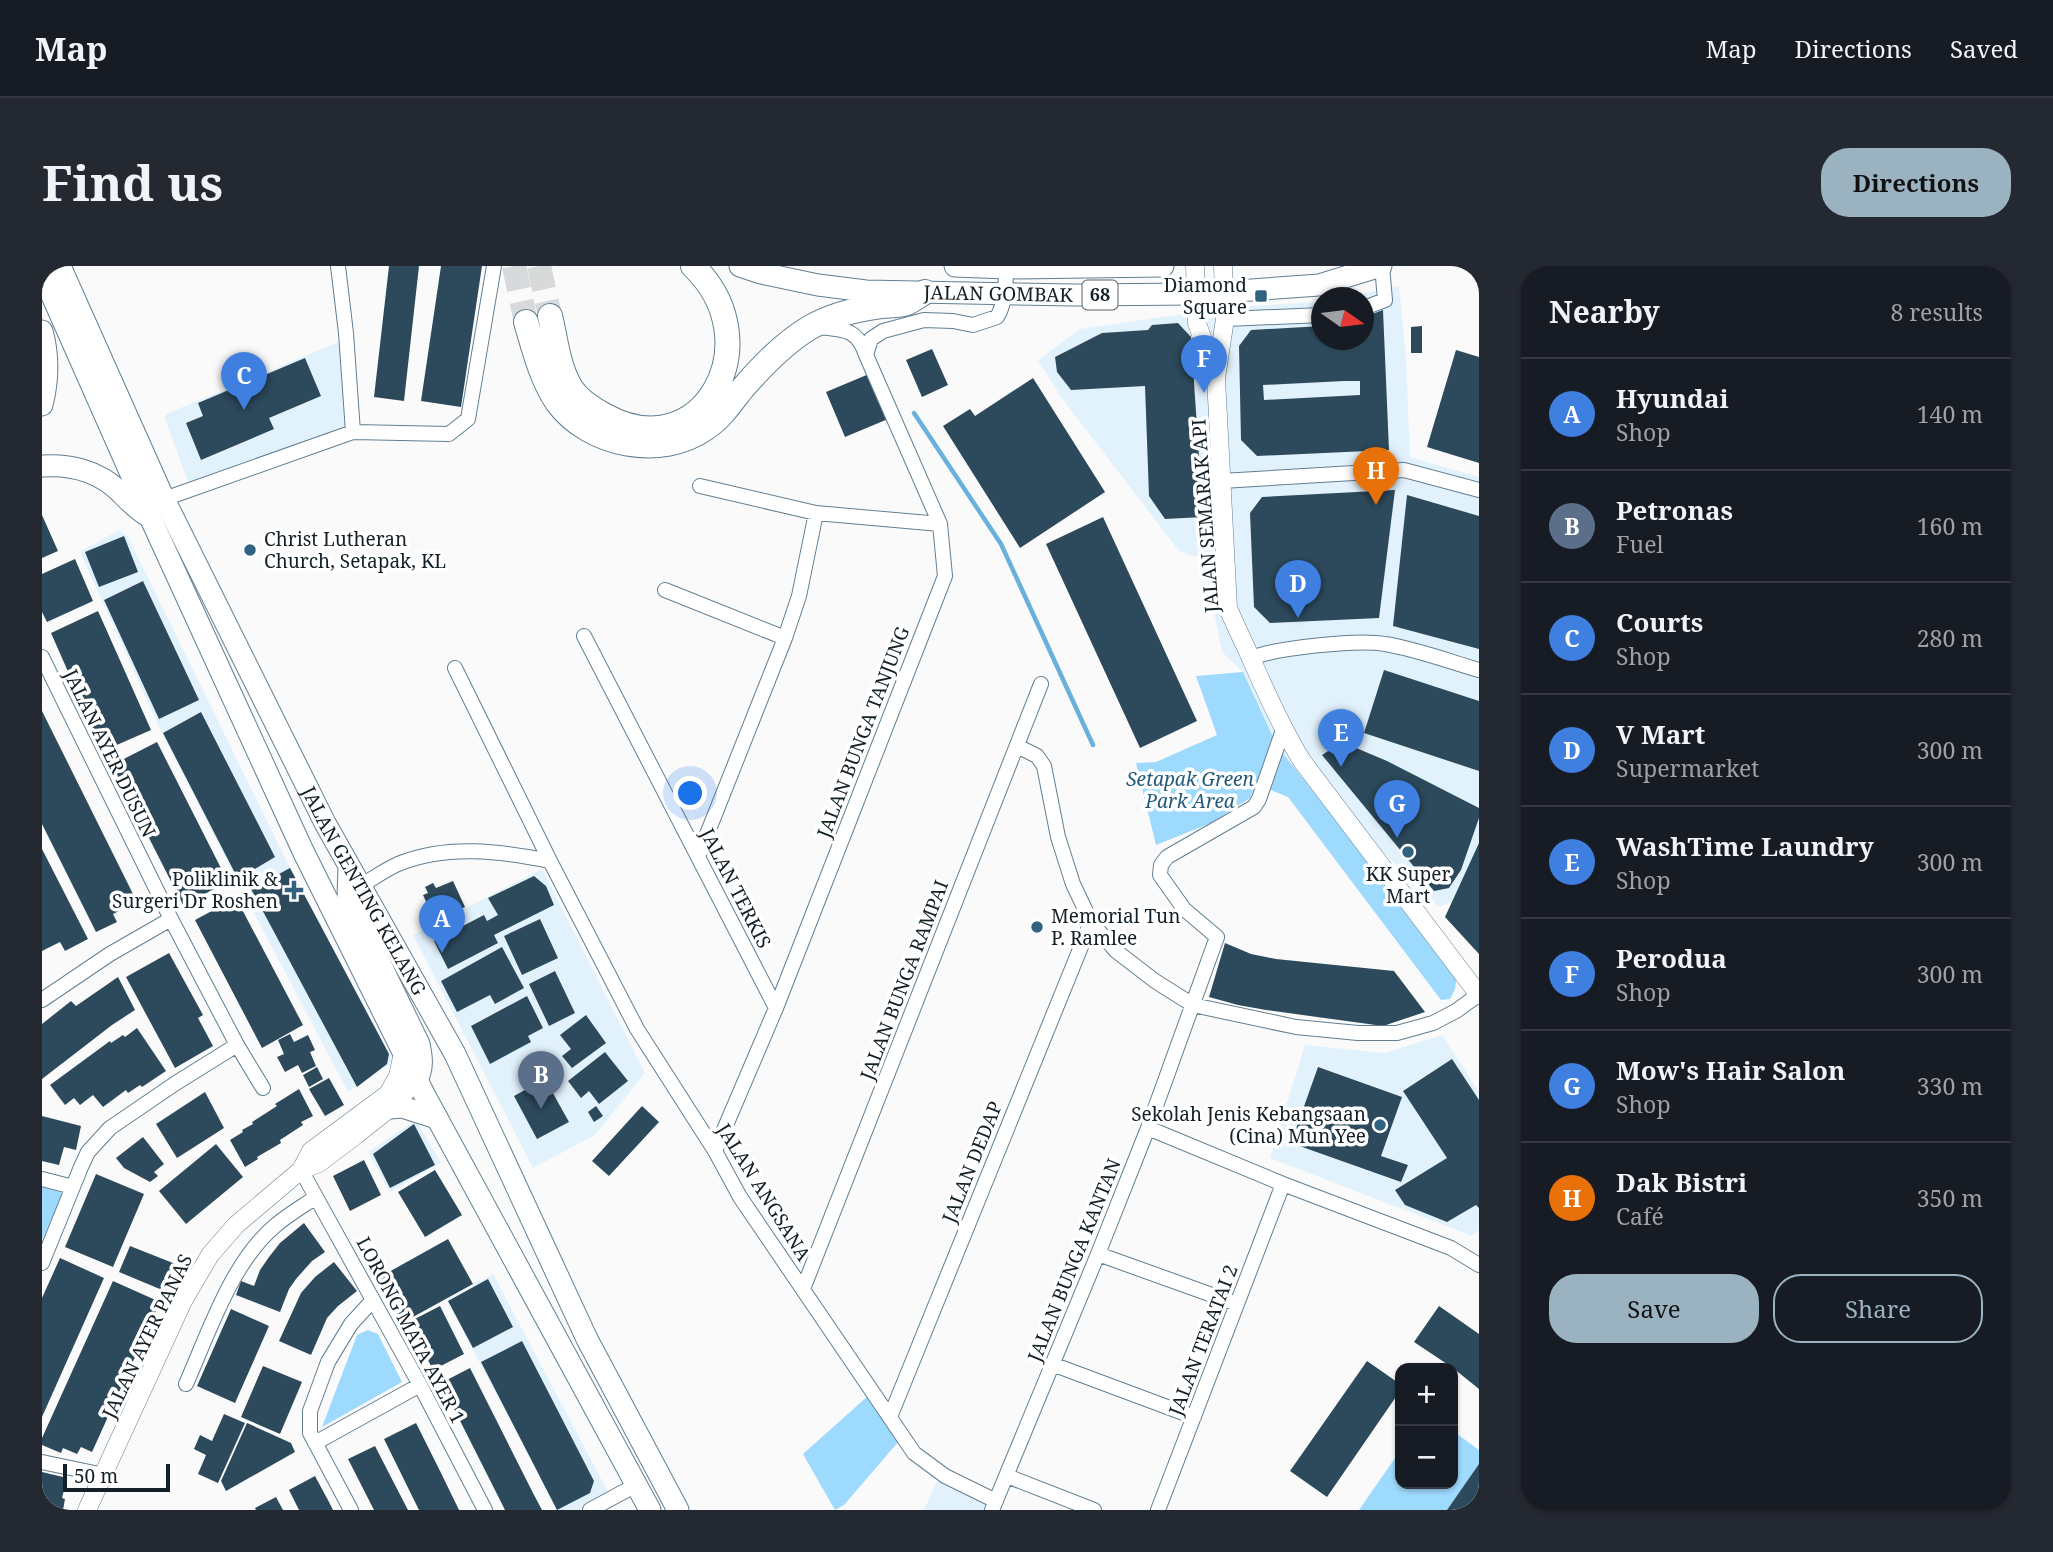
<!DOCTYPE html>
<meta charset="utf-8">
<style>
:root{--surface:#171b24;--page:#242831;--text:#f1f3f6;--muted:#9ea1a6;--line:#363941;--accent:#9bb2c1}
body{margin:0;font-family:"Noto Serif",serif;background:var(--page);color:var(--text)}
.controls{position:absolute;right:21px;bottom:21px;display:grid;overflow:hidden;border-radius:14px;box-shadow:0 2px 5px #0004}
.controls button{width:63px;height:63px;display:grid;place-items:center;padding:0;border:0;border-bottom:2px solid var(--line);background:var(--surface);color:var(--text);font:35px sans-serif}
.compass{position:absolute;left:1269px;top:21px;width:63px;height:63px;border-radius:50%;background:var(--surface);box-shadow:0 2px 5px #0004;rotate:104deg}
.scale{position:absolute;left:21px;bottom:18px;width:107px;box-sizing:border-box;padding-left:7px;border:4px solid #132027;border-top:0;font-size:19px;line-height:24px;white-space:nowrap;color:#132027;-webkit-text-stroke:5px #fff;paint-order:stroke}
.you{position:absolute;left:649px;top:528px;width:24px;height:24px;margin:-18px;border:5px solid #fff;border-radius:50%;background:#1a73e8;box-shadow:0 0 0 10px #1a73e833}
.badge{display:grid;place-items:center;width:46px;height:46px;border-radius:50%;background:var(--accent);color:#fff;font-size:23px;font-weight:700}
.pin{position:absolute;translate:-50% -58px;filter:drop-shadow(0 2px 4px #0008)}
.pin::after{content:'';position:absolute;top:37px;width:24px;height:21px;background:inherit;clip-path:polygon(0 0,100% 0,50% 100%)}
.list{margin:0;padding:0;list-style:none}
h2{display:flex;justify-content:space-between;align-items:center;height:91px;margin:0;padding:0 28px;font-size:30px}
h2 small{font-size:23px;font-weight:400;color:var(--muted)}
.list li{display:grid;grid-template-columns:46px 1fr auto;gap:21px;align-items:center;box-sizing:border-box;height:112px;padding:0 28px;border-top:2px solid var(--line)}
.list b{display:block;font-size:26px;white-space:nowrap}
.list p{margin:0;font-size:23px;white-space:nowrap;color:var(--muted)}
.list em{font-size:23px;font-style:normal;color:var(--muted)}
.actions{display:flex;gap:14px;padding:21px 28px}
.actions a{flex:1;padding:16px 0;border:2px solid var(--accent);border-radius:28px;text-align:center;font-size:24px;color:var(--accent)}
.actions .main{background:var(--accent);color:#111}
.map{position:relative;flex:none;width:1437px;height:1244px;overflow:hidden;border-radius:28px}
header{display:flex;align-items:center;gap:42px;box-sizing:border-box;height:98px;padding:0 35px;background:var(--surface);border-bottom:2px solid var(--line)}
header strong{font-size:33px}
nav{display:flex;gap:38px;margin-inline-start:auto;font-size:24px}
.intro{display:flex;align-items:center;justify-content:space-between;box-sizing:border-box;height:168px;padding:0 42px}
h1{margin:0;font-size:49px}
.button{padding:18px 32px;border-radius:28px;background:var(--accent);color:#111;font-size:24px;font-weight:700}
main{display:flex;gap:42px;padding:0 42px}
aside{flex:1;background:var(--surface);border-radius:28px;box-shadow:0 2px 5px #0004}
.map>svg:first-child{display:block}
</style>
<header>
<strong>Map</strong>
<nav><a>Map</a><a>Directions</a><a>Saved</a></nav>
</header>
<div class="intro"><h1>Find us</h1><a class="button">Directions</a></div>
<main>
<div class="map">
<svg width="1437" height="1244" viewBox="0 0 1437 1244">
<rect width="100%" height="100%" fill="#fafafa"/>
<path fill="#e2f2fd" d="M1357 20 1364 92 1368 191 1437 211V577L1410 635 1397 641 1240 486 1232 473 1201 406 1180 386 1161 293 1137 285 1019 131 996 94 1038 63 1189 41 1279 36 1280 74H1322V32L1304 31Z
M299 75 305 161 147 219 123 152 124 148Z
M77 264 86 271 246 598 351 794 344 801 306 826 198 620 118 463 38 286Z
M500 603 603 807 553 869 491 902 371 669Z
M1400 769 1437 826V964L1430 970 1228 892 1263 779 1343 787Z
M374 854 399 897 348 926 326 886Z
M451 1008 567 1228 537 1244H515L405 1034Z
M896 1213 947 1238 945 1244H882Z"/>
<path fill="#9ed9fe" d="M1201 406 1232 473 1208 532 1169 557 1114 579 1094 497 1114 496 1175 469 1154 410Z
M1240 486 1415 708 1413 723 1408 733 1399 734 1246 531 1226 523Z
M0 921 21 927 0 974Z
M326 1064 336 1068 360 1116 280 1161 315 1069Z
M827 1129 857 1175 802 1239 793 1244 761 1188Z
M1411 1165 1437 1184V1199L1405 1244H1317L1358 1185V1218H1411Z"/>
<g fill="none" stroke-linecap="round" stroke-linejoin="round">
<path stroke="#69b1dc" stroke-width="4.5" d="M872 147 959 278 1051 479"/>
</g>
<path fill="#2d4a5c" fill-rule="evenodd" d="M347 0H377L362 135 332 131Z
M399 0H440L419 141 379 135Z
M1341 44 1347 184 1215 190 1199 174 1197 80 1209 64 1280 60V74H1322V51ZM1302 115H1318V129L1222 134 1221 119Z
M1136 57 1149 71 1161 251 1123 253 1107 230 1103 120 1029 124 1015 106 1013 91 1060 67 1106 64 1110 59Z
M1380 60V87H1369V61Z
M890 83 906 119 880 131 864 94Z
M1414 84 1437 91V197L1385 181Z
M263 92 279 130 227 152 232 163 159 194 144 157 161 150 156 137Z
M827 108 846 153 803 171 784 126Z
M991 112 1063 226 978 282 901 160 928 143 933 150Z
M1353 224 1337 352 1228 357 1212 341 1208 247 1220 231Z
M1365 229 1437 250V383L1351 360Z
M0 249 16 285 0 292Z
M1061 251 1155 455 1098 482 1004 278Z
M82 270 96 306 57 321 43 286Z
M33 293 51 335 5 356 0 346V308Z
M101 315 157 434 117 453 62 334Z
M56 345 109 464 61 485 9 367Z
M1342 404 1437 435V505L1322 467Z
M0 445 95 636 71 648 75 656 54 666 0 558Z
M159 446 233 591 196 613 121 467Z
M115 476 186 616 141 639 70 499Z
M1300 476 1345 495 1437 542V552L1419 604 1407 622 1392 625 1280 489Z
M1437 577V688L1403 651Z
M0 583 46 673 23 685 18 676 0 685Z
M248 602 347 788 345 798 315 821 209 623Z
M492 610 504 620 512 639 452 669 456 677 406 703 392 675 442 649 445 655 456 649 446 632Z
M411 615 423 641 393 655 381 629 386 627 383 621 391 617 394 622Z
M194 632 261 759 220 782 153 654Z
M498 653 516 692 480 709 462 670Z
M1183 677 1209 688 1234 693 1352 705 1383 746 1341 760 1224 744 1196 739 1167 731Z
M460 681 482 722 453 738 448 729 415 746 399 715Z
M127 687 161 749 156 752 171 780 133 802 84 711Z
M513 705 533 747 507 760 487 718Z
M76 711 93 744 70 759 0 813V758L29 735 34 740Z
M485 730 501 762 486 770 489 776 448 798 429 760Z
M544 749 564 777 530 802 520 790 529 783 518 769Z
M95 762 124 805 100 821 98 819 86 827 84 824 61 841 51 829 38 839 32 832 23 839 8 819 68 775 69 777 81 769 83 771Z
M248 768 252 776 266 769 273 784 268 786 274 800 260 807 256 799 243 806 235 791 242 788 236 774Z
M563 786 586 815 557 838 547 825 539 832 526 815Z
M1410 793 1437 834V942L1434 939 1405 956 1363 939 1353 924 1405 892 1361 825Z
M275 801 281 813 267 821 261 809Z
M1276 801 1360 831 1339 890 1366 899 1359 916 1249 877Z
M287 812 302 839 283 850 267 823Z
M503 813 527 856 495 873 472 830Z
M257 823 271 850 259 856 261 859 238 874 239 877 215 891 216 893 203 901 188 874 201 866 200 864 211 858 210 856 235 840 233 838Z
M163 826 182 862 135 892 114 858Z
M554 840 561 850 552 856 546 846Z
M600 840 617 856 567 910 550 895Z
M0 850 39 860 34 884 22 881 17 899 0 895Z
M372 858 393 899 348 922 331 888Z
M101 871 122 898 112 906 116 910 108 916 82 902 74 892Z
M174 878 201 911 144 958 117 925Z
M322 894 339 929 308 945 291 910Z
M393 904 420 949 383 971 356 926Z
M54 908 102 928 71 1001 23 981Z
M262 957 283 986 270 995 254 1013 247 1023 238 1046 194 1029 199 1015 212 1020 218 1004 227 991 238 977Z
M406 973 431 1018 360 1057 336 1012Z
M88 980 136 999 125 1026 77 1006Z
M18 992 62 1012 0 1151V1032Z
M292 996 315 1025 296 1040 285 1052 269 1089 237 1075 259 1027 273 1011Z
M446 1013 471 1061 431 1082 406 1035Z
M71 1015 118 1036 50 1186 39 1181 35 1188 21 1182 19 1187 0 1179V1172Z
M398 1040 422 1088 391 1104 367 1056Z
M1397 1040 1437 1068V1123L1411 1102 1372 1076Z
M189 1043 227 1060 193 1137 155 1120Z
M480 1075 552 1215 548 1227 515 1244 439 1096Z
M1325 1095 1358 1118V1125L1285 1231 1248 1205Z
M221 1100 260 1116 238 1168 199 1151Z
M428 1102 491 1227 500 1244H463L462 1242 399 1117Z
M182 1148 203 1157 176 1217 156 1208 164 1189 152 1183 158 1169 170 1175Z
M205 1157 249 1177 253 1186 184 1225 179 1215Z
M374 1157 400 1209 417 1244H377L374 1238 342 1173Z
M333 1180 353 1219 366 1244H332L306 1193Z
M1437 1198V1244H1405Z
M0 1206 25 1212 20 1232 23 1233 21 1244H0Z
M273 1210 287 1236 291 1244H257L247 1224Z
M234 1231 241 1244H214L213 1242Z"/>
<g fill="none" stroke-linecap="round" stroke-linejoin="round">
<path stroke="#d7d9da" stroke-width="24" stroke-dasharray="24 12" stroke-linecap="butt" d="M472 0 484 56
M497 0 508 50"/>
<g stroke="#617f92" stroke-width="16">
<path id="minor" d="M296 0 304 67 311 166
M1322 42 1343 34 1340 0
M1183 53 1280 49
M776 61C802 64 815 62 824 89
M1180 215 1362 204 1437 224
M658 220 774 247 898 258
M122 233 311 166 407 168 426 153 452 0
M623 324 743 372
M542 370 734 742
M0 391 129 653 195 779 221 822
M1209 392C1234 382 1316 373 1343 378 1374 383 1406 395 1437 404
M413 402 508 595 595 763 673 885 698 931 872 1187 903 1210 954 1235
M975 480 995 490 1002 500 1016 571 1031 618 1049 656 1074 685 1113 715 1151 739 1254 761 1316 767H1355L1391 757 1414 745 1436 729
M656 591 743 372 757 330 774 247
M318 620C330 613 343 604 356 598 405 578 458 585 508 595
M0 734 68 688 129 653
M1106 862 1241 918 1409 982 1437 999
M673 885 734 742 903 310 898 258 824 89 829 73 841 65 882 54 911 55 931 59 955 51C964 37 963 16 965 0
M259 904 378 1119 443 1244
M0 913 31 921
M1056 988 1195 1038
M0 997 39 901 46 886 68 862 134 817 195 779
M761 1023 999 418
M1010 1098 1152 1151
M144 1118C167 1066 190 995 234 959 247 948 261 940 274 931
M848 1151 1049 656
M273 1177 378 1119
M0 1196 62 1209
M965 1210 1052 1244
M309 1244 268 1167V1145L286 1096 309 1058 331 1034
M548 1244 594 1219
M950 1244 1056 988 1106 862 1175 671 1142 643 1118 609 1119 599 1125 591 1212 541 1217 533 1241 464
M1116 1244 1241 918"/>
</g>
<g stroke="#617f92" stroke-width="19">
<path id="tertiary" d="M1153 0 1155 57 1173 109
M1181 0 1183 53 1174 112 1186 342C1194 361 1203 379 1211 397 1226 431 1241 464 1260 495L1437 729
M259 904 269 885 346 828 356 810 361 787
M45 1244 141 1035 168 989 194 959 259 904 277 897 314 869 348 842 375 814"/>
</g>
<g stroke="#617f92" stroke-width="23">
<g id="primary">
<path id="s1" d="M18 0 122 233 283 557 413 788 545 1073 636 1244"/>
<path id="s2" d="M698 0 719 7 776 19 824 25 1032 29 1154 28 1277 19 1339 0"/>
<path d="M913 0 965 2 1121 0"/>
<path d="M0 7 108 251 261 585 382 828 608 1244"/>
<path d="M0 65C7 90 6 115 0 139"/>
<path d="M0 200C28 198 56 205 77 225 87 235 94 243 106 250"/>
<path d="M307 602 306 631 377 778C380 792 381 802 375 814"/>
<path d="M348 842 360 841 395 852"/>
</g>
</g>
<g stroke="#617f92" stroke-width="26">
<path id="motorway" d="M508 50C514 74 516 101 529 122 536 133 551 143 562 149 659 204 731 77 651 0
M484 56C492 83 499 112 515 136 547 180 619 194 664 162 679 152 689 137 700 123 720 100 741 78 767 62 788 50 815 43 839 40 847 39 857 40 865 37 871 34 878 29 883 26"/>
</g>
<use href="#minor" stroke="#fff" stroke-width="14"/>
<use href="#tertiary" stroke="#fff" stroke-width="18"/>
<use href="#primary" stroke="#fff" stroke-width="21"/>
<use href="#motorway" stroke="#fff" stroke-width="24"/>
</g>
<g fill="#316380" stroke="#fff" stroke-width="2.5">
<rect x="1212" y="23" width="14" height="14" rx="3.5"/>
<circle cx="208" cy="284" r="7"/>
<circle cx="1366" cy="586" r="7"/>
<path d="M248.5 613.5h7v7h7v7h-7v7h-7v-7h-7v-7h7z"/>
<circle cx="995" cy="661" r="7"/>
<circle cx="1338" cy="859" r="7"/>
</g>
<g text-anchor="middle" stroke-width="7" stroke-linejoin="round" paint-order="stroke">
<rect fill="#fff" stroke="#5a6368" stroke-width="2" x="1040.5" y="14.5" width="35" height="29" rx="5"/>
<g font-size="18" font-weight="bold" fill="#132027">
<text x="1058" y="35">68</text>
</g>
<g font-size="19" fill="#132027" stroke="#fff" text-anchor="end">
<text x="1205" y="26">Diamond<tspan x="1205" dy="22">Square</tspan></text>
<text x="222" y="280" text-anchor="start">Christ Lutheran<tspan x="222" dy="22">Church, Setapak, KL</tspan></text>
<text x="1366" y="615" text-anchor="middle">KK Super<tspan x="1366" dy="22">Mart</tspan></text>
<text x="236" y="620">Poliklinik &amp;<tspan x="236" dy="22">Surgeri Dr Roshen</tspan></text>
<text x="1009" y="657" text-anchor="start">Memorial Tun<tspan x="1009" dy="22">P. Ramlee</tspan></text>
<text x="1324" y="855">Sekolah Jenis Kebangsaan<tspan x="1324" dy="22">(Cina) Mun Yee</tspan></text>
</g>
<g font-size="19" fill="#132027" stroke="#fff">
<text dy="7" stroke="none"><textPath href="#s2" startOffset="261">JALAN GOMBAK</textPath></text>
<text transform="translate(1163 250) rotate(-94)" y="7">JALAN SEMARAK API</text>
<text transform="translate(821 466) rotate(-69)" y="7">JALAN BUNGA TANJUNG</text>
<text transform="translate(68 487) rotate(64)" y="7">JALAN AYER DUSUN</text>
<text transform="translate(694 622) rotate(63)" y="7">JALAN TERKIS</text>
<text dy="7" stroke="none"><textPath href="#s1" startOffset="695">JALAN GENTING KELANG</textPath></text>
<text transform="translate(862 714) rotate(-69)" y="7">JALAN BUNGA RAMPAI</text>
<text transform="translate(930 896) rotate(-68)" y="7">JALAN DEDAP</text>
<text transform="translate(722 926) rotate(58)" y="7">JALAN ANGSANA</text>
<text transform="translate(1032 994) rotate(-68)" y="7">JALAN BUNGA KANTAN</text>
<text transform="translate(369 1064) rotate(62)" y="7">LORONG MATA AYER 1</text>
<text transform="translate(105 1070) rotate(-64)" y="7">JALAN AYER PANAS</text>
<text transform="translate(1161 1074) rotate(-69)" y="7">JALAN TERATAI 2</text>
</g>
<g font-size="19" font-style="italic" fill="#245a79" stroke="#fff">
<text x="1148" y="520">Setapak Green<tspan x="1148" dy="22">Park Area</tspan></text>
</g>
</g>
</svg>
<div class="controls">
<button>+</button>
<button>−</button>
</div>
<svg class="compass" viewBox="-18 -18 36 36"><path d="M0-13l5 13h-10z" fill="#e53935"/><path d="M0 13l5-13h-10z" fill="#9ea1a6"/></svg>
<div class="scale">50 m</div>
<div class="you"></div>
<div class="pin badge" style="left:400px;top:687px;background:#3f7fe0">A</div>
<div class="pin badge" style="left:499px;top:843px;background:#5c6f8a">B</div>
<div class="pin badge" style="left:202px;top:144px;background:#3f7fe0">C</div>
<div class="pin badge" style="left:1256px;top:352px;background:#3f7fe0">D</div>
<div class="pin badge" style="left:1299px;top:501px;background:#3f7fe0">E</div>
<div class="pin badge" style="left:1162px;top:127px;background:#3f7fe0">F</div>
<div class="pin badge" style="left:1355px;top:572px;background:#3f7fe0">G</div>
<div class="pin badge" style="left:1334px;top:239px;background:#e8710a">H</div>
</div>
<aside>
<h2>Nearby<small>8 results</small></h2>
<ul class="list">
<li><span class="badge" style="background:#3f7fe0">A</span><div><b>Hyundai</b><p>Shop</p></div><em>140 m</em></li>
<li><span class="badge" style="background:#5c6f8a">B</span><div><b>Petronas</b><p>Fuel</p></div><em>160 m</em></li>
<li><span class="badge" style="background:#3f7fe0">C</span><div><b>Courts</b><p>Shop</p></div><em>280 m</em></li>
<li><span class="badge" style="background:#3f7fe0">D</span><div><b>V Mart</b><p>Supermarket</p></div><em>300 m</em></li>
<li><span class="badge" style="background:#3f7fe0">E</span><div><b>WashTime Laundry</b><p>Shop</p></div><em>300 m</em></li>
<li><span class="badge" style="background:#3f7fe0">F</span><div><b>Perodua</b><p>Shop</p></div><em>300 m</em></li>
<li><span class="badge" style="background:#3f7fe0">G</span><div><b>Mow's Hair Salon</b><p>Shop</p></div><em>330 m</em></li>
<li><span class="badge" style="background:#e8710a">H</span><div><b>Dak Bistri</b><p>Café</p></div><em>350 m</em></li>
</ul>
<div class="actions"><a class="main">Save</a><a>Share</a></div>
</aside>
</main>
